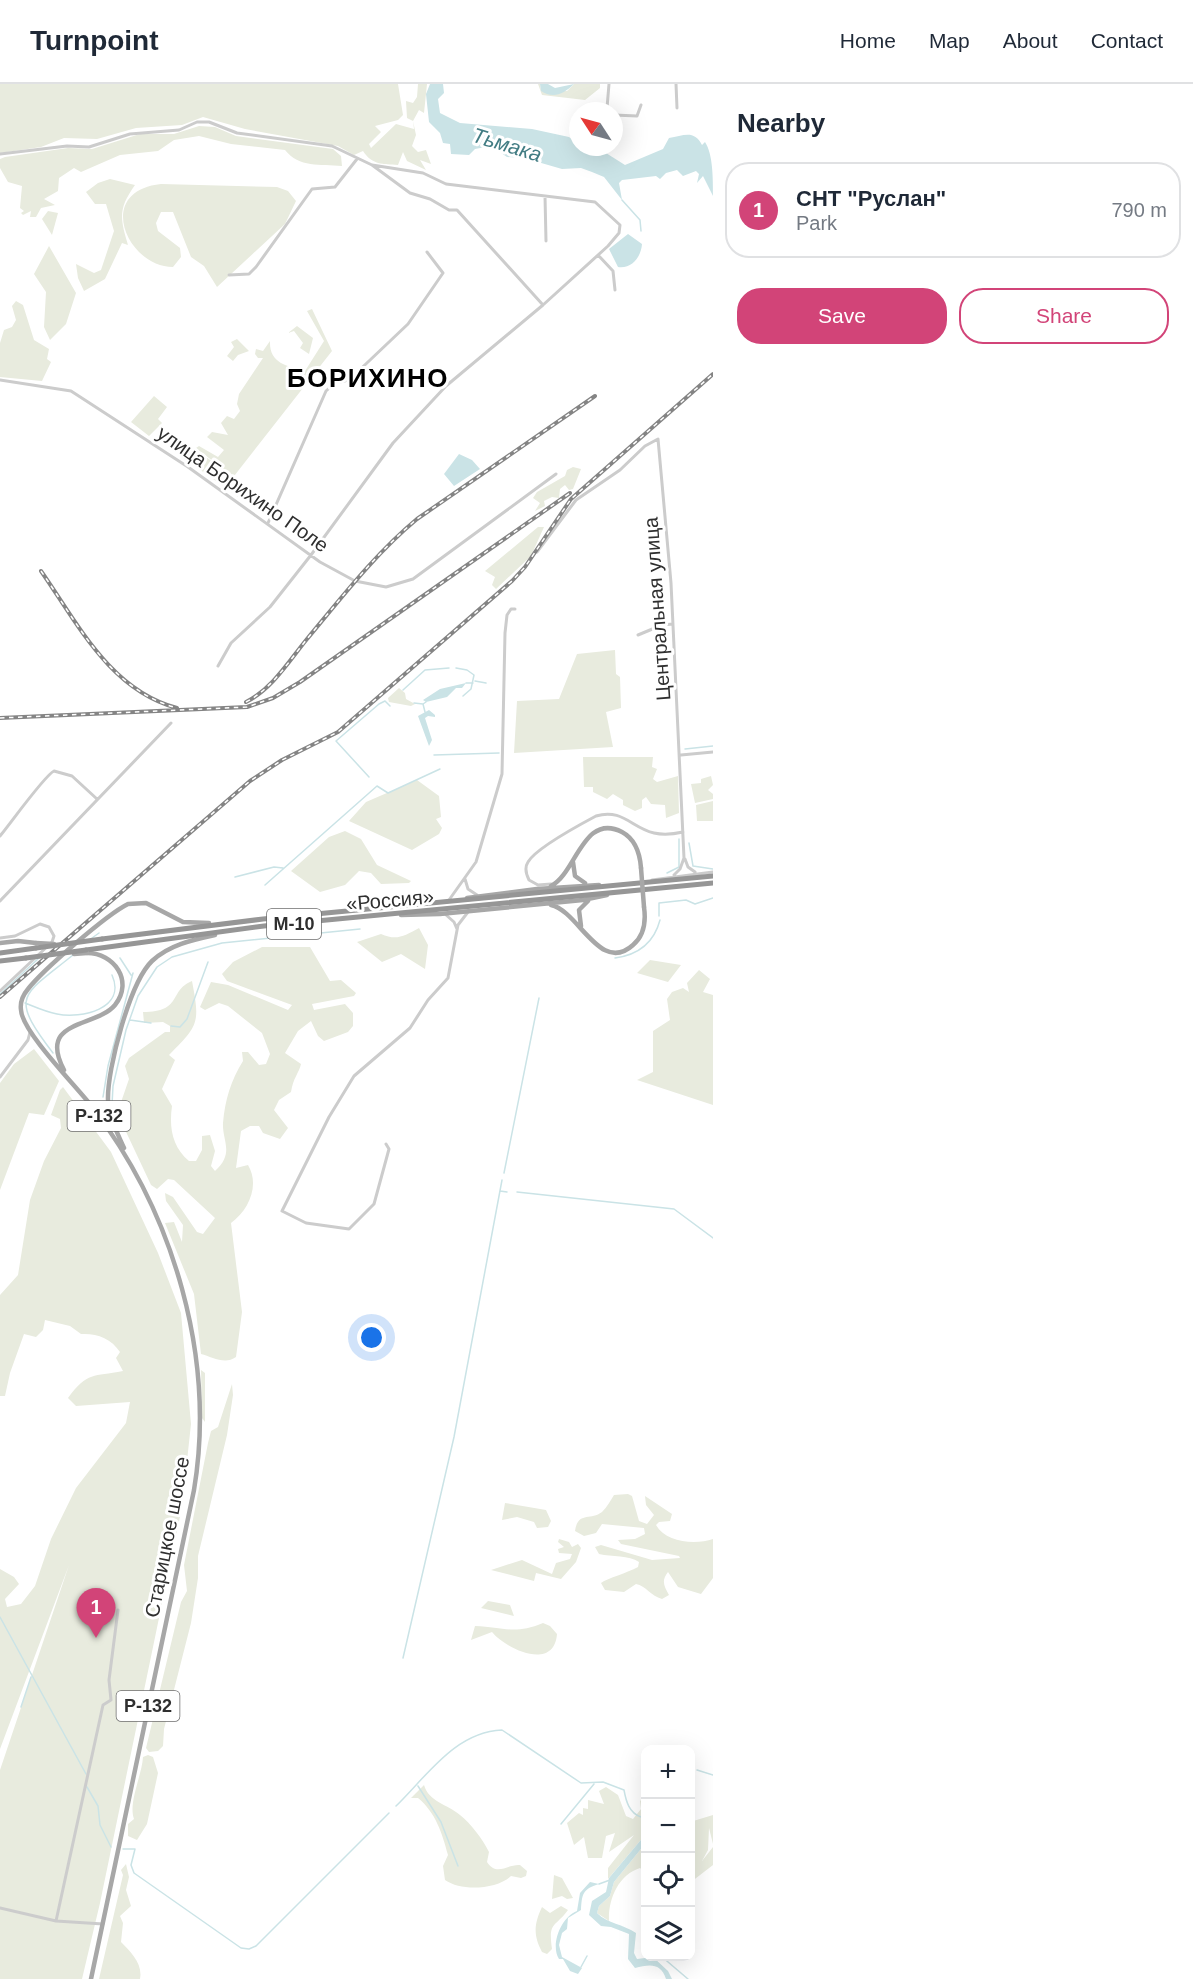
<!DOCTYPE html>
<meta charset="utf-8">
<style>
:root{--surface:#fff;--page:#f2f2f3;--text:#1f2937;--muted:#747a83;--line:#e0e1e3;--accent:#d24478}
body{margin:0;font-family:Arial,sans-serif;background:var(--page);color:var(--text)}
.controls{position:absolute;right:18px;bottom:18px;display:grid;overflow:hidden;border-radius:12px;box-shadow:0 6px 24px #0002}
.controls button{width:54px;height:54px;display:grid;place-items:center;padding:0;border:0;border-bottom:2px solid var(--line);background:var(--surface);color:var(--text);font:30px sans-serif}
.compass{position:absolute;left:569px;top:18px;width:54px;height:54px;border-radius:50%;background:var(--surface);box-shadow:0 6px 24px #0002;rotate:306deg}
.you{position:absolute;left:372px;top:1254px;width:21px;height:21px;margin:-15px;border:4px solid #fff;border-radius:50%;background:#1a73e8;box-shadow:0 0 0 9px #1a73e833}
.badge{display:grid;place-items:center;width:39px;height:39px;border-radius:50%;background:var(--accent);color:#fff;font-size:20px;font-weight:700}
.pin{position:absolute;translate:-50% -50px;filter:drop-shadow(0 2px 3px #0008)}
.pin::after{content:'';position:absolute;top:32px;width:21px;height:18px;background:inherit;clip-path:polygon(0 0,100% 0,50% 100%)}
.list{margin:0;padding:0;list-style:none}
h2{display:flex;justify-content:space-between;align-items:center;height:78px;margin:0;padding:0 24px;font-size:26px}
h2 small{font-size:20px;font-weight:400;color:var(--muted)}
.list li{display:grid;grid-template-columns:39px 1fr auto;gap:18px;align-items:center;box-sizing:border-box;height:96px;margin:0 12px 12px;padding:0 12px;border:2px solid var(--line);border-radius:24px}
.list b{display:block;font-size:22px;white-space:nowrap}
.list p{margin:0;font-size:20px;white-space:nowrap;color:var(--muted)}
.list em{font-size:20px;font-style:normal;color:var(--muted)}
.actions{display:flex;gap:12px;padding:18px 24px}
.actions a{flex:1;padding:14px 0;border:2px solid var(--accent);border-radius:24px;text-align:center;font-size:21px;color:var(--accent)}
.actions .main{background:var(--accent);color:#fff}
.icon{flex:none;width:33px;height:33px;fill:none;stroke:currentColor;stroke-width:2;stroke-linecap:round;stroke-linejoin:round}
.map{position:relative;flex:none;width:713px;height:1895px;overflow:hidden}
header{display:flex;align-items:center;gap:36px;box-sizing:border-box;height:84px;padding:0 30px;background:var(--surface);border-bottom:2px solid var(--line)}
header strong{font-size:28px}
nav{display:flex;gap:33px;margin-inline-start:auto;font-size:21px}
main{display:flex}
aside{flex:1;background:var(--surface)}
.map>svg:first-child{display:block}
</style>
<header>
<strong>Turnpoint</strong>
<nav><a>Home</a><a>Map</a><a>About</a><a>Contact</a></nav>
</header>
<main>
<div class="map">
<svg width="713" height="1895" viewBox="0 0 713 1895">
<rect width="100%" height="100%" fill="#fff"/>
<path fill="#e8ebde" d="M0 0H398L403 31 398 36 375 42 381 48 369 60 371 64 396 40 414 45 413 37 407 34 406 17 413 19 417 13 418 0H427L424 29 419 26 413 37 416 51 412 62 418 68 426 66 431 80 420 76 426 86 407 77 403 68 398 81C383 80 372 81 363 67L354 71 338 62 245 45 203 33 182 41 136 44 97 55 64 54 41 63 0 69Z
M538 0H540L541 7H567L574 0H600V4L585 16 542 11Z
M199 42 215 43 236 52 333 65 341 72 342 82C320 80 299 84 285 66L231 60 199 52 174 56 158 67 120 71 81 88 74 84 59 94 58 107 44 115 55 121 41 124 36 133H30L31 127 23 131 21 129 24 127 20 124 22 102 8 98 0 84V75L5 73 68 64 92 65 140 50H174Z
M110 95 135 101C118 125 120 134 128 161L122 159 105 195 84 207 78 194 76 180 94 189 101 186 114 147 106 120H95L86 108 98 99Z
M161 100 277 103 288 107 296 117 285 140 217 203 204 182 191 173 173 128H161L156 139 158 147 180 164 181 173 173 183C127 183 94 107 161 100Z
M48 127 58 129 52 151 42 135Z
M49 162 76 209 66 240 50 256 44 243 46 208 34 190Z
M16 217 23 221 34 256 49 265 47 275 51 278 42 297 0 293V259L4 246 12 243 16 236 12 222Z
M312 225 332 267 231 396 251 412 245 418 188 377 195 365 232 392 196 364 199 362 218 373 224 366 207 353 212 348 228 351 221 339 227 332 234 335 240 327 237 320 239 310 263 274H258L255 270 256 265 263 267 270 257C269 279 286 282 305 287L324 257 307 227Z
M297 242 313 254 309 270 300 264 303 259 294 247 288 249Z
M237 255 249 267 238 271 233 277 227 272 234 263 231 258Z
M154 312 167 323 158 335 162 339 149 352 131 338Z
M573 383 581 385 573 405 569 406 565 401 560 405 559 414 552 413 544 417 545 422 535 427 540 419 533 414 537 408 565 392 567 386Z
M538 443H544L531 472 496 505 492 501 495 493 485 487Z
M615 566 616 590 620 593 621 624 606 628 613 663 514 669 517 617 559 615 577 570Z
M399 604 405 609 406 615 415 620 411 622 389 618 388 614Z
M583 673H653L652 683 657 685 653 695 657 698 678 692 679 729 666 734 665 721 651 720 646 713 642 716V724L635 727 623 721V716L613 710 607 715 593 708V703H584Z
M711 692 713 701 708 706 713 710V715L695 719 691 700 701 699V695Z
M417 696 439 712 441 733 436 735 442 744 439 750 412 766 349 737 366 718Z
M713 717V737H697L696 721Z
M345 747 361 755 377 781 411 797 409 799 381 800 371 789 359 787 345 801 320 808 291 787 329 753Z
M419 844 428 861 425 885 401 870 382 878 357 858 381 850C397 857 404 852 419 844Z
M262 863H310L330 897 341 896 356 909 354 912 312 920 314 926 345 920 353 929V942L348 948 324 957 318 952 311 937 298 947 285 969 301 980C299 989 293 994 291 1008L279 1016 274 1026 288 1044 280 1055 263 1049 259 1042H250L241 1047 236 1084 248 1081C260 1101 249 1126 231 1139L242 1228 236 1273C225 1281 212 1273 201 1270L194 1210 165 1139 174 1138 182 1158 183 1141 166 1117 165 1109 173 1113 197 1148 203 1150 215 1134 174 1096 168 1095 157 1105 151 1101 120 1035 119 1024 129 995 125 982 129 974 165 948H170V942L163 938 144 939 143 928C183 928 168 907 192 897 200 939 199 941 169 971L175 976 162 1005 172 1022C169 1043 172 1063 189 1077H196L202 1066V1052L210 1051 215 1067 211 1082 215 1087C235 1069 222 1057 223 1039 225 1016 231 996 243 977L242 968H248L259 981 266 980 270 970 262 949 228 922 219 919 205 926 200 923 211 898 228 901 288 926 292 921 227 897 222 890 233 878Z
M650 876 681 881 668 898 637 889Z
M699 886 710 895 703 908 713 911V1021L637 996 653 988V947L670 936 667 915 672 908 683 904 689 908 687 899Z
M34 965 59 997 44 1031 29 1029 0 1106V999L14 980Z
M63 1003 111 1068 158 1169 181 1229 191 1340 182 1423 100 1819 82 1895H0V1686L69 1481 0 1665V1485L14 1493 19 1500 5 1515 7 1523 21 1520 35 1502 51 1455 76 1404 126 1339 130 1318 76 1322 68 1314C88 1287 93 1293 123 1287L116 1274 120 1268C111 1254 96 1249 81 1250L70 1242 45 1236 43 1246 36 1253 24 1250 10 1289 5 1312H0V1211L18 1191 30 1116 44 1077 61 1044 60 1035 51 1031 60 1006Z
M201 1286 205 1289V1338L202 1334Z
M232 1300 233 1311 227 1351 198 1472V1494L191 1539 164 1645 163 1662 158 1667 149 1668 146 1664 181 1518 187 1507 184 1481 208 1359 211 1347 218 1343Z
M628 1410 632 1412 639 1437 647 1440 654 1431 646 1421 645 1412 672 1430 670 1437 659 1438 656 1441C666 1459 696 1461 713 1455V1494L701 1510 678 1503 668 1488C661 1497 664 1502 669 1511L662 1515C651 1512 646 1502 636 1500L624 1508 605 1506 601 1499C608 1494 627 1489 638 1483L639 1478C629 1471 612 1473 599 1470L595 1463 601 1461 652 1476 680 1474 679 1472 621 1460 618 1456 635 1455 645 1450 644 1444 602 1440 596 1449 584 1452 575 1447C578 1427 590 1437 602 1428 607 1423 611 1416 614 1411Z
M505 1419 546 1426 551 1437 548 1443 537 1444 534 1438 517 1433 502 1436Z
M559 1455 569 1458 572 1463 578 1460 581 1464 576 1478 561 1495 536 1489 534 1497 491 1486 522 1476 552 1490 556 1479 570 1475 572 1470 559 1469 558 1465 564 1463 558 1458Z
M488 1517 510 1521 514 1532 481 1524Z
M543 1539 550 1542 557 1550C554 1588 506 1565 492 1548L471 1556 475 1542C504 1543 514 1551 543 1539Z
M148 1671 153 1673 158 1689 147 1740 137 1756 128 1752V1740L134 1735C128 1719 142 1691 143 1673Z
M424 1701C429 1718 447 1720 460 1731 471 1740 482 1754 489 1768L487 1778C497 1793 507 1780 520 1781L527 1787 526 1792 521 1794 511 1792C497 1805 462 1808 445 1796L443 1782 448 1771C442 1749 436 1729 418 1714H411Z
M606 1703 618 1711 626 1732 633 1735 641 1725 640 1717 645 1713V1751L608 1795V1784L634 1751 609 1768 615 1749 606 1752 602 1774H588L584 1753 574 1761 567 1739 579 1729 583 1731V1724L588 1725V1716L604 1720 599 1707Z
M713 1731V1760L709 1744 708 1766 702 1777 713 1763V1781L691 1798 690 1738Z
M645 1760V1788L640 1784C618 1791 608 1816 609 1837L597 1829 599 1822 610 1812 614 1798Z
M126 1780 129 1793 126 1806 131 1822 120 1832 123 1839 121 1858C131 1868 143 1880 140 1895H99L123 1791 121 1786Z
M554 1791 562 1794 573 1814 567 1815 562 1812 552 1815Z
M561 1822 568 1826C555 1844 548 1837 552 1865L547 1870 542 1868C533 1851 534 1840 542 1823L550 1829Z"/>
<path fill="#cae3e6" d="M430 0H443L444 9 438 15 440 29 460 39 532 45 569 53 578 60V63L598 64 625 81 663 65 669 54C683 52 694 45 702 61L705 58C713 70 713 94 713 112L703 92 697 99 699 90 696 87 683 92 677 86 666 89 660 95 656 92 622 96 619 99 622 116 604 93 592 88 581 84 562 85 524 74 507 73 491 62 475 65 469 71 451 70 450 60 443 59 440 49 429 38 426 10Z
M540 0H548L555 4 574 0C564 10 553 15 541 7Z
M628 150 642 160C641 173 632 185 618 183L609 165Z
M459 370 472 376 480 385 454 402 444 390Z
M466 599 462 604H456L447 613 426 618 423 616 440 605Z
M429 626 435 631V633L428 632 425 634 432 656 429 662 418 632Z
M645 1751V1760L614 1798 610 1812 599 1822 597 1829C608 1840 623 1840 636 1849L634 1869 637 1875 653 1873 668 1887 672 1895H666C661 1879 650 1880 635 1884L628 1875 629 1850 611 1843 601 1842 589 1831 592 1817 606 1808 609 1794Z
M590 1798 599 1800C582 1805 582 1811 581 1826L568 1834 567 1845 562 1849 559 1861 562 1873 582 1884 578 1890 570 1887 563 1875H559C550 1861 561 1833 577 1827L580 1809Z"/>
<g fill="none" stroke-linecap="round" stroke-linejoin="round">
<path stroke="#cae3e6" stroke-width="1.5" d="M622 116 640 136 641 147
M456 584 467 586 474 591 471 605 463 612
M475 597 486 599
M466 599H473
M403 606 425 586 449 584
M414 619 423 620 426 618
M423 620 425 628
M685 665 713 662
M434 671 499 669
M369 693 336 657 379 620 385 617 390 622
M689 759 693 782 713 785
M667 789 679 783V755
M235 793 274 783 283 784
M265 801 377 702 388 709 440 685
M659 832V819L686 816 695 820 713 814
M92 854 99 849
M120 874 131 891
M615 874C637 871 654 859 660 836
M0 910 39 874
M25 919C35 923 46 928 57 930 81 935 127 925 112 891
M130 936 151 939
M171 942 180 943 187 935 208 878
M53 969C9 911 21 913 73 871
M103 1013 108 982 133 889
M112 1021 113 1002 126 946 138 912 157 883 172 873 222 859 360 845
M504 1089 539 914
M500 1107 507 1108
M517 1108 674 1125 713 1154
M0 1533 86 1690
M403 1574 454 1353 502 1096
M21 1623 31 1593
M697 1686 713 1691
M418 1702 441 1738 458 1782
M87 1703 98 1722 100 1741 111 1763
M690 1710 693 1715 690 1724
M396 1722C427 1692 455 1648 502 1646L581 1699 603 1698 624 1706C626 1717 629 1729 641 1733L646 1726
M561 1740 594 1700
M123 1765H135L131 1781 134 1789 241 1864 249 1865 256 1862 389 1729
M599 1800 610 1796
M644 1858 646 1860
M661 1872 688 1895
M581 1883 587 1872"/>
<path stroke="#ccc" stroke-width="3" d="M609 0 607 24 610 27
M676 0 677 24
M614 31 637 32 641 21
M0 70 67 62 89 63 130 50 179 46 197 38H209L237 49 332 62 372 81 423 89 446 100 595 118 620 141 619 149 608 162 543 221 446 302 393 359 311 471 270 523 231 559 218 582
M372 81 410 109 430 115 449 126H457L543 221
M545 112 546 157
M598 171 613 187 615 206
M229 191 249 190 256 183 312 105 335 103 357 75
M0 296 71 307 188 383 320 478 355 497 386 503 413 495 556 390
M268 439 326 307 335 299 349 296 408 240 443 189 427 168
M537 468 576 416 620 386 645 362 658 355 671 499 684 774 680 785 674 791
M638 551 662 541 673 540
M681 671 713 668
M0 752C10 740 45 691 54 687L72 692 97 715
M685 775 688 783 695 788
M465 795 468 805 477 811
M652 796 713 788
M551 800 538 801 529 796C526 790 524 784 528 778 536 764 581 740 596 732 622 724 632 744 654 749 663 751 674 750 683 748
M449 816 476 778 502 690 505 549 507 531 511 525H515
M0 817 171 639
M445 830 454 838 457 845
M0 854 15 852 40 840 49 843 54 852 52 858 0 907
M0 993 28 956 30 948
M386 1060 389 1065 374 1120 349 1145 306 1139 282 1127 329 1033 354 992 410 944 428 916 448 894 458 841 468 828
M0 1824 56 1837 103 1840
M56 1837 103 1621 111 1616 109 1596 118 1526"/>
<path stroke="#a7a7a7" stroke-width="4.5" d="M573 778 575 792 585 799
M551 802C576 790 583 728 622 748 635 755 640 770 641 784
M467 814 537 805 599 801
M551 821C579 827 600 891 633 861 645 851 646 837 644 823
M401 831 440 830 583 816 607 811
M581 842 579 826 588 817
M0 859 18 857 36 859
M64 986C37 935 96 944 115 921 134 897 114 869 87 869
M94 1026 103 1024 108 1018
M124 1064C117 1048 109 1034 108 1016 107 985 130 898 152 877 169 861 192 856 215 851
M91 1895 194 1406C216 1274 174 1130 93 1024 78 1004 22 948 21 926 20 919 23 911 28 905 43 886 106 831 128 820L146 819 183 838 209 839"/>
<path stroke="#969696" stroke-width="5" d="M102 855 263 835 713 792
M86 866 264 842 713 799
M0 869 36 864
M0 877 26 874"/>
<g stroke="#848484" stroke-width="4">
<path id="rail" d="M41 487C78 540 110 606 177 624
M246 618C272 605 289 577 307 555 342 513 375 470 417 435L595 312
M0 634 247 623 273 614 300 598 570 409
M0 913 250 697 282 676 338 648 512 497 525 483 571 415 713 290"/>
</g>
<use href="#rail" stroke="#fff" stroke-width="1.5" stroke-dasharray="4.5" stroke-linecap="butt"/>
<path stroke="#a7a7a7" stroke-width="4.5" d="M641 784 644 823
M36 859 54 860
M74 870 87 869"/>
<path stroke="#969696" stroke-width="5" d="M36 864 102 855
M26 874 86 866"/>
</g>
<g text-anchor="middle" stroke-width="6" stroke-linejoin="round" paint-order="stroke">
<g fill="#fff" stroke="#6d6d6d" stroke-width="1.5">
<rect x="267" y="825" width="54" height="30" rx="4.5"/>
<rect x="67.5" y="1017" width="63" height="30" rx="4.5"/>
<rect x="116.5" y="1607" width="63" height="30" rx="4.5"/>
</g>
<g font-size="18" font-weight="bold" fill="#2f2f2f">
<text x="294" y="846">М-10</text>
<text x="99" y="1038">Р-132</text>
<text x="148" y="1628">Р-132</text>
</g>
<g font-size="20" fill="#2f2f2f" stroke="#fff">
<text transform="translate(243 405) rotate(35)" y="7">улица Борихино Поле</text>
<text transform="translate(657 525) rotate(-94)" y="7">Центральная улица</text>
<text transform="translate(390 816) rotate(-5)" y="7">«Россия»</text>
<text transform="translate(167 1453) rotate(-79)" y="7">Старицкое шоссе</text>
</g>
<g font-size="21" font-style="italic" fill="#427c83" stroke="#fff">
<text transform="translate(507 61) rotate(17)" y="7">Тьмака</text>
</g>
<g font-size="26" font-weight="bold" letter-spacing="1.5" fill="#000" stroke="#fff">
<text x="368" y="303">БОРИХИНО</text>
</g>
</g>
</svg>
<div class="controls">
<button>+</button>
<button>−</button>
<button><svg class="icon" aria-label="locate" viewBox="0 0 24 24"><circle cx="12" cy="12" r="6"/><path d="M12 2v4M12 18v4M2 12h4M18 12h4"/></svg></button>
<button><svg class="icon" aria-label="layers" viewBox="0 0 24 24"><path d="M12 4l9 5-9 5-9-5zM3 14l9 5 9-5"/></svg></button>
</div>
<svg class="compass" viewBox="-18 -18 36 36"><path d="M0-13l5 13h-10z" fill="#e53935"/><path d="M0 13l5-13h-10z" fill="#747a83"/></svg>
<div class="you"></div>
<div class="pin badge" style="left:96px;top:1554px">1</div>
</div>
<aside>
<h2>Nearby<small></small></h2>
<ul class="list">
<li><span class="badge">1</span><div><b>СНТ &quot;Руслан&quot;</b><p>Park</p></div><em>790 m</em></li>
</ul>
<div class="actions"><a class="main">Save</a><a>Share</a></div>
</aside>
</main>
